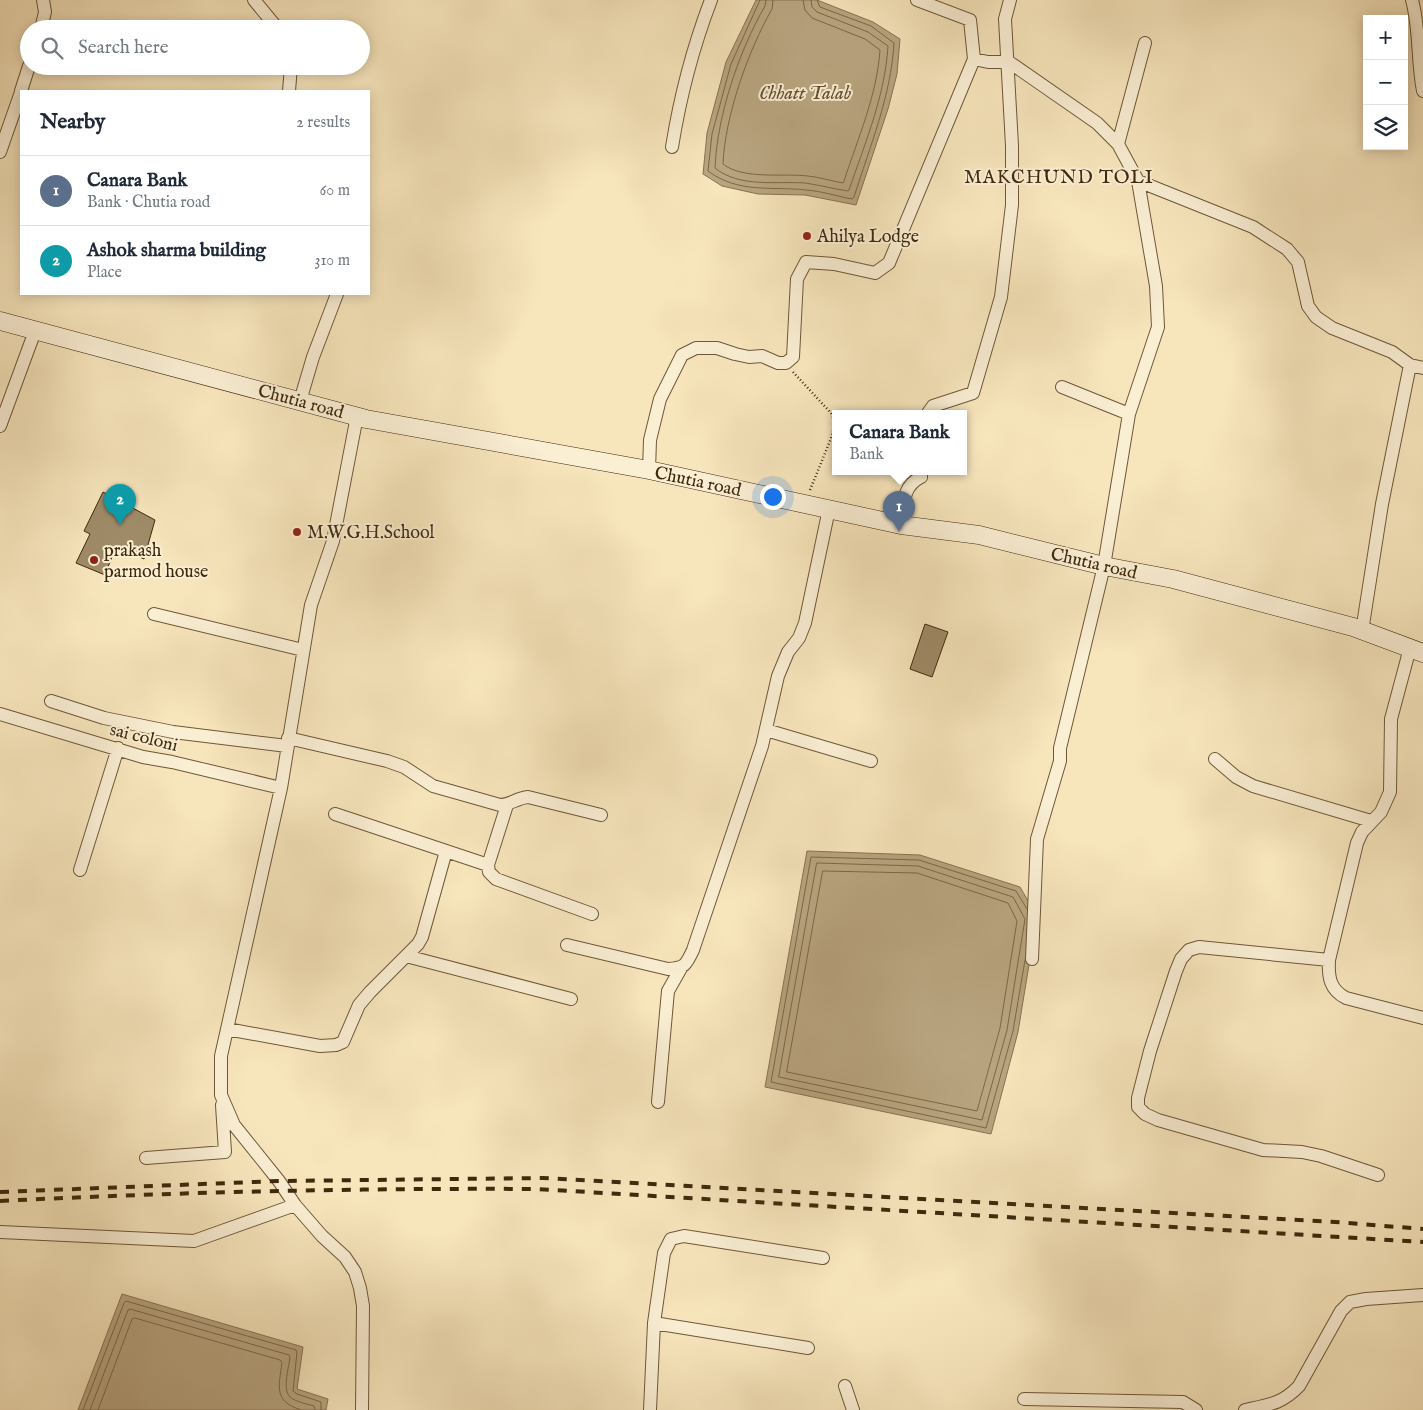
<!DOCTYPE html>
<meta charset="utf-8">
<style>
:root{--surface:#fff;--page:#f2f2f3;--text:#1f2937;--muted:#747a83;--line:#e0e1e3;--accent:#7c3aed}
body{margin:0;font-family:"IM FELL English",serif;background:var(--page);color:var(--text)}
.controls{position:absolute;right:15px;top:15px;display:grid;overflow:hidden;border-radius:0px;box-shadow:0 2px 12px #0003}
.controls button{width:45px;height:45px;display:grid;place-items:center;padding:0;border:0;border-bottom:1px solid var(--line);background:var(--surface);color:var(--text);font:25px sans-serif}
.you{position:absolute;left:772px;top:496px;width:18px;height:18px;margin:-12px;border:4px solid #fff;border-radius:50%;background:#1a73e8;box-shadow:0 0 0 8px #1a73e833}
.badge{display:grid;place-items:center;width:32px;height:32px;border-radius:50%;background:var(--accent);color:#fff;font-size:16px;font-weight:700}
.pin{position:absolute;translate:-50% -41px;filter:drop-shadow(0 1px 2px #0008)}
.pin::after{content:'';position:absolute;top:26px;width:18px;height:15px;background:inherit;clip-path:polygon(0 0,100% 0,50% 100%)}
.popup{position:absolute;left:832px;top:410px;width:135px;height:65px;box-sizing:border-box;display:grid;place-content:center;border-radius:0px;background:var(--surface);filter:drop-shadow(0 1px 4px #0005);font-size:16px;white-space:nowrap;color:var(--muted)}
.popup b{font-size:19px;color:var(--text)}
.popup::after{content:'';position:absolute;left:50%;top:100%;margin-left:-10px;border:10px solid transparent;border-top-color:var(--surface)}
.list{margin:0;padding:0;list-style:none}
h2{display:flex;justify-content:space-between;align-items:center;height:65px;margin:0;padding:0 20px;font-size:21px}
h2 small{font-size:16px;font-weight:400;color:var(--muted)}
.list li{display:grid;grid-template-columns:32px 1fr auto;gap:15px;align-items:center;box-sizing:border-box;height:70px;padding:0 20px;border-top:1px solid var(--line)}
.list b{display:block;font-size:19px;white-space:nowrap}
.list p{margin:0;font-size:16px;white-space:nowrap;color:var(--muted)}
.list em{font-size:16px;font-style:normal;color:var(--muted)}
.icon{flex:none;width:28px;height:28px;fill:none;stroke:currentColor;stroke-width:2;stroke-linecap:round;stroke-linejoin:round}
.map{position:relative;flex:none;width:1423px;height:1410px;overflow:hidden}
.search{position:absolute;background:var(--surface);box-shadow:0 2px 12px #0003;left:20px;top:20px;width:350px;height:55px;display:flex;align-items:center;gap:12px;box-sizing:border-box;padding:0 18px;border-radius:28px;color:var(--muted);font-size:19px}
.panel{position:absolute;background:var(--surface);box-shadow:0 2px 12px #0003;left:20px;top:90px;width:350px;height:205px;border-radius:0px}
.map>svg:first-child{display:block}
</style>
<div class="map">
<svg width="1423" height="1410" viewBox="0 0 1423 1410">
<rect width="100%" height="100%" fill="#f7e5bc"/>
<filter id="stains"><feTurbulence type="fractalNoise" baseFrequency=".004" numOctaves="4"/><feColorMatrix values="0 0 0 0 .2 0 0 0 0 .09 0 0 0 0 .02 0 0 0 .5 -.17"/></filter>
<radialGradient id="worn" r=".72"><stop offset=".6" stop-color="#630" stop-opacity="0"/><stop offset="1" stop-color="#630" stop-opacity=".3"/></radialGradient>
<path fill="#b8a580" stroke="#887352" d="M756 0H817L873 22 900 39 897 74 888 109 856 205 805 195 758 194 722 186 703 174 707 133 726 62Z
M807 851 920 855 1020 887 1037 916 1018 1032 991 1134 765 1087Z
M122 1294 303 1347 297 1389 328 1399 326 1410H78Z"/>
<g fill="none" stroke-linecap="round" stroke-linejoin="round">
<path stroke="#7c6746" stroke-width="1" d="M760 0 731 64 712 134 708 171C739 194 771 186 806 190 821 191 836 196 852 199L854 197C870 146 891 96 894 43L871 26 820 7 817 0
M766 0 765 6C739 51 717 116 715 168 740 188 776 181 805 183 820 185 834 189 848 191L849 190C865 143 885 96 888 46L868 32 817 12 812 7 811 0
M773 0 772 9C748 51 725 116 723 164 743 180 784 173 808 176 819 177 831 181 843 183L844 181C858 138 877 95 880 50L865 39 812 18 805 10 803 0
M817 863 918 866 1013 897 1025 919 1007 1030 982 1120 779 1077Z
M823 871 917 873 1008 903 1017 921 1000 1028 977 1111 787 1072Z
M1025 960 1013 1031 986 1128 771 1082 811 857 919 860 1016 891 1027 909
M83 1410 124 1303 126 1301 296 1350 297 1352 293 1391 297 1394 321 1402V1410
M90 1410 128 1310 130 1309 289 1355 290 1357C289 1367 282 1389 290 1397 296 1402 307 1404 314 1406L315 1410
M98 1410 132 1319 135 1318 280 1360 282 1362C279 1387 273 1401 301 1410"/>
</g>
<path fill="#9f8b68" stroke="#3f290d" d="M103 492 155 520 144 559 116 546 105 575 76 563 90 534 84 531Z
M925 624 948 632 932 677 910 669Z"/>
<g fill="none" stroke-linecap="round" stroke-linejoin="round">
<g stroke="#6d5839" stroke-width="14">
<path id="street" d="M254 0 278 29
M1412 0C1420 29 1417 61 1423 91
M41 29 45 12 43 0
M974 59 988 62H1009L1097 123 1118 144 1138 181 1156 286 1158 327 1129 414 1104 566 1060 748V761L1037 839 1032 959
M21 91 29 66
M289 91 291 66
M1118 144 1145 43
M672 147C680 97 693 47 711 0
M0 152 21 92
M1138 181 1253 227 1287 249 1298 262 1308 306 1316 317 1332 328 1392 352 1410 365 1382 504 1362 631
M1410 365 1423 368
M1062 387 1129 414
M300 401 313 357 337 294
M928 413 933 406 973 393 1001 297 1012 205V146L1005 19 1010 0
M357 416 333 541 311 605 281 788 221 1056V1095L234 1125 279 1181 295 1205 322 1236 345 1257 355 1272 360 1288 363 1306 362 1410
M0 426 35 331
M649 470 650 440 660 399 682 355 696 348H717L735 354 749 357 762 356 778 363H786L793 357 797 279 806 262 834 264 875 273 889 263 974 59 970 20 917 0
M901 525C904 506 901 487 921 477L919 471
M154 614 303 650
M1410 648 1391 719 1390 792 1381 812 1362 832 1357 843 1329 960C1328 977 1330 990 1346 998L1423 1018
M51 701 104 718 173 732 287 746
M0 714 143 757 172 762 281 788
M766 730 871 761
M288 738 387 761 404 767 433 786 500 805C510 805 517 798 528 797L601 815
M1215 759 1236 777 1253 786 1371 821
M507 805 488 865 489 872 496 879 592 914
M335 814 488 865
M80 870 118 748
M567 945 668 969C685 968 686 965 693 950L762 746 778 676 788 652 799 638 805 623 829 509
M406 956 571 999
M1329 960 1199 947 1189 950 1181 959 1176 971 1150 1051 1138 1098V1107L1145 1114 1158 1120 1263 1150 1302 1152 1321 1156 1378 1175
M227 1029 320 1046 336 1045 343 1042 359 1005 370 992 418 944 422 937 446 851
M658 1102 668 991 681 968
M146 1158 225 1152 222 1105
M0 1232 194 1241 295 1205
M654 1323 808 1348
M845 1386 853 1410
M1024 1399 1183 1402 1196 1410
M650 1410 654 1323 664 1253 671 1239 684 1236 823 1258
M1245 1410C1268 1405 1282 1404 1299 1386L1341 1311 1350 1302 1366 1299 1423 1295"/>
</g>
<g stroke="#3f290d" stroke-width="19">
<path id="secondary" d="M0 321 366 419 649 470 901 525 979 535 1104 566 1173 579 1353 627 1423 653"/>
</g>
<path stroke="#3f290d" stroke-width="2.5" stroke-dasharray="1 2.5" stroke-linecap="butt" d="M793 372 831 413 835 421
M810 490 832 436 835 421"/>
<use href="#street" stroke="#faeed3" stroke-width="12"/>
<use href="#secondary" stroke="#faeed3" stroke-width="18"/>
<path stroke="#3f290d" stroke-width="4" stroke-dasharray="9 9" stroke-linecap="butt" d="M0 1192 279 1181 543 1178 1335 1222 1423 1229
M0 1201C179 1192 358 1188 537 1189L1423 1242"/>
</g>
<g fill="#8f2418" stroke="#faeed3" stroke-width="2">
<circle cx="807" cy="236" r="5"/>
<circle cx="297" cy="532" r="5"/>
<circle cx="94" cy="560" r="5"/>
</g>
<g text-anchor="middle" stroke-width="4" stroke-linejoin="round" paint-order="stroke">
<g font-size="18" fill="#3f290d" stroke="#faeed3" text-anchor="start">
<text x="817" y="242">Ahilya Lodge</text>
<text x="307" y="538">M.W.G.H.School</text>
<text x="104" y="556">prakash<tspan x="104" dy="21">parmod house</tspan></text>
</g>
<g font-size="18" fill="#3f290d" stroke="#faeed3">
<text transform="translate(301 401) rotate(15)" y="6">Chutia road</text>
<text transform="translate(698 481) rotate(12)" y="6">Chutia road</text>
<text transform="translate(1094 563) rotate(13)" y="6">Chutia road</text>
<text transform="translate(144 737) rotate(14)" y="6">sai coloni</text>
</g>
<g font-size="19" font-style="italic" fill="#634e30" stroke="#faeed3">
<text x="805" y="99">Chhatt Talab</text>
</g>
<g font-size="19" letter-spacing="1" fill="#3f290d" stroke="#faeed3">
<text x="1059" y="183">MAKCHUND TOLI</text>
</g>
</g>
<rect width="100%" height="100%" filter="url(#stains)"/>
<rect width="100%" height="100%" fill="url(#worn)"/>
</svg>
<div class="controls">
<button>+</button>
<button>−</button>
<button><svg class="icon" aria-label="layers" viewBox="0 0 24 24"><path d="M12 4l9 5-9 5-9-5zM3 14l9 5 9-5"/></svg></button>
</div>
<div class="you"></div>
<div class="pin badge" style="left:899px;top:532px;background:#5c6f8a">1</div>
<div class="popup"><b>Canara Bank</b>Bank</div>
<div class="pin badge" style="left:120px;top:525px;background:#0f9aa8">2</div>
<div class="search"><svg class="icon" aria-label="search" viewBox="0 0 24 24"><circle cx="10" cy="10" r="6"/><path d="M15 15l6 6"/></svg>Search here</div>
<section class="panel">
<h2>Nearby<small>2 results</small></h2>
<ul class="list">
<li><span class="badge" style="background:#5c6f8a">1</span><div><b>Canara Bank</b><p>Bank · Chutia road</p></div><em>60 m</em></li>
<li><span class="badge" style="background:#0f9aa8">2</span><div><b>Ashok sharma building</b><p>Place</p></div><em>310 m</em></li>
</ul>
</section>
</div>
